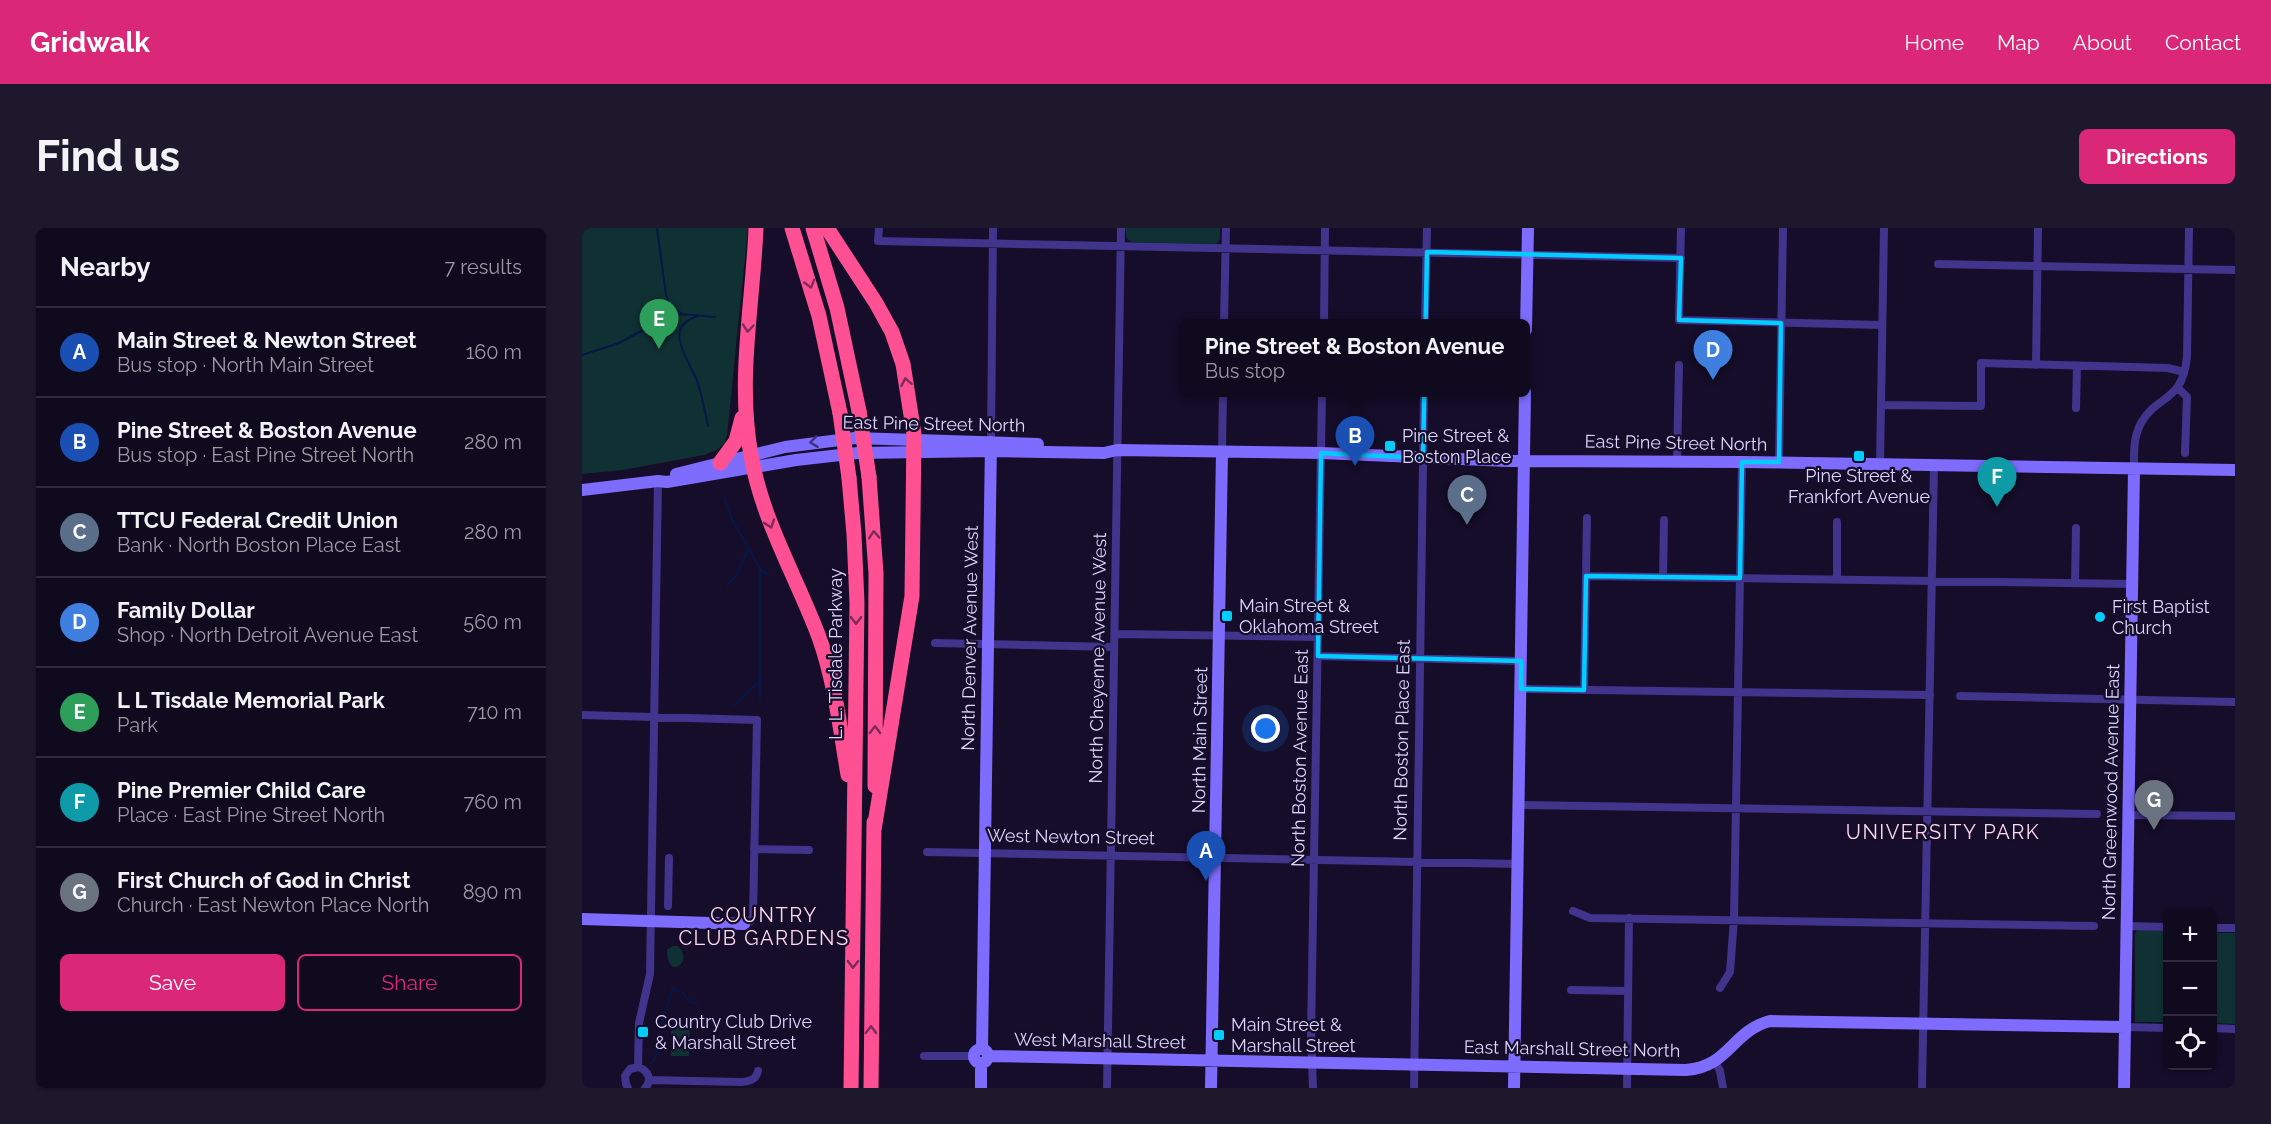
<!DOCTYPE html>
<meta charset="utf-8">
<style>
:root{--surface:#100a1f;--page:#1e182c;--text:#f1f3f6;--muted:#9c9aa4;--line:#302b3d;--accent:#db2777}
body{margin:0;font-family:Raleway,sans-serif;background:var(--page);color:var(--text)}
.controls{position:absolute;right:18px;bottom:18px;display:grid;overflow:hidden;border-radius:9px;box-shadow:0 2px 4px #0004}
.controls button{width:54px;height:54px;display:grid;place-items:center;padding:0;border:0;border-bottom:2px solid var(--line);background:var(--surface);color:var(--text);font:30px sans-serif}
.you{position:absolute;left:684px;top:501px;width:21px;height:21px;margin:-15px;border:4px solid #fff;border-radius:50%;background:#1a73e8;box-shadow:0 0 0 9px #1a73e833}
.badge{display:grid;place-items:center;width:39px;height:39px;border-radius:50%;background:var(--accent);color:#fff;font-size:20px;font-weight:700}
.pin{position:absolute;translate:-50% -50px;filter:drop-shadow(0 2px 3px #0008)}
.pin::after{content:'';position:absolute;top:32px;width:21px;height:18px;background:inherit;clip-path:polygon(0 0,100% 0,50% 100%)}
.popup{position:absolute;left:597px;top:91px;width:351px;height:78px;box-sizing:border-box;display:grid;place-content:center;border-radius:9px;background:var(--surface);filter:drop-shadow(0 2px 4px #0005);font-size:20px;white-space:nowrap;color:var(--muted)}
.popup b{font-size:22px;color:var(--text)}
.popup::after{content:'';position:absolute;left:50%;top:100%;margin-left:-12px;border:12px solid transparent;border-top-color:var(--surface)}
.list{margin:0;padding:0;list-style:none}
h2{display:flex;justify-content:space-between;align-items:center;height:78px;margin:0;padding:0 24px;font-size:26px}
h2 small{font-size:20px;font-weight:400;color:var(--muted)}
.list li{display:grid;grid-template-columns:39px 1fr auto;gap:18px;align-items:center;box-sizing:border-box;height:90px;padding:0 24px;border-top:2px solid var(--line)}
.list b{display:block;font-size:22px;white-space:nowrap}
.list p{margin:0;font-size:20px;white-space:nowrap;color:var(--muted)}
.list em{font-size:20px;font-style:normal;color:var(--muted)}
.actions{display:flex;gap:12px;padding:18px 24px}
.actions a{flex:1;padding:14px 0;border:2px solid var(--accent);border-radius:9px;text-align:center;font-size:21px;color:var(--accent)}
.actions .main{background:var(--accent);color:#fff}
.icon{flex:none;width:33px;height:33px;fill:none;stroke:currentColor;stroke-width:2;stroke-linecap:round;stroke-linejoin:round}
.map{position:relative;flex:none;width:1653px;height:860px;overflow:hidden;border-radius:9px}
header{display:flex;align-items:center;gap:36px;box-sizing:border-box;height:84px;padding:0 30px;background:var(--accent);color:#fff}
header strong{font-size:28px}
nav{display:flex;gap:33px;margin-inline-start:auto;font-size:21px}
.intro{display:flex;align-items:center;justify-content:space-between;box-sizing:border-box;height:144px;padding:0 36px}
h1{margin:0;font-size:42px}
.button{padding:15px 27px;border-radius:9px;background:var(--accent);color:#fff;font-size:21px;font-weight:700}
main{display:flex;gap:36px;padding:0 36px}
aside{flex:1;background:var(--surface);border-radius:9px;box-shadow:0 2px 4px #0004}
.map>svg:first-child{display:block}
</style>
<header>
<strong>Gridwalk</strong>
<nav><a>Home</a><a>Map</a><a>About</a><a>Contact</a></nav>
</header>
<div class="intro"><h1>Find us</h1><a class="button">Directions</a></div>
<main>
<aside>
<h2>Nearby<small>7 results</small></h2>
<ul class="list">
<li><span class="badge" style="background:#1a4fb4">A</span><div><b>Main Street &amp; Newton Street</b><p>Bus stop · North Main Street</p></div><em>160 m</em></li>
<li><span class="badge" style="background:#1a4fb4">B</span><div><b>Pine Street &amp; Boston Avenue</b><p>Bus stop · East Pine Street North</p></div><em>280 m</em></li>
<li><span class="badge" style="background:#5c6f8a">C</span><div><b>TTCU Federal Credit Union</b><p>Bank · North Boston Place East</p></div><em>280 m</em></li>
<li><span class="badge" style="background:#3f7fe0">D</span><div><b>Family Dollar</b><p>Shop · North Detroit Avenue East</p></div><em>560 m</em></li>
<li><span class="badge" style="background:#2e9e5b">E</span><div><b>L L Tisdale Memorial Park</b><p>Park</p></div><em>710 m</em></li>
<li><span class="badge" style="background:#0f9aa8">F</span><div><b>Pine Premier Child Care</b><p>Place · East Pine Street North</p></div><em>760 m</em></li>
<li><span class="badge" style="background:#6b7280">G</span><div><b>First Church of God in Christ</b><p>Church · East Newton Place North</p></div><em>890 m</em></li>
</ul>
<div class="actions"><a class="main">Save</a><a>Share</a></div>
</aside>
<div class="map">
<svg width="1653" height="860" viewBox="0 0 1653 860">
<rect width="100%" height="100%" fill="#150d29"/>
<path fill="#103133" d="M0 0H166L145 208 143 215 135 222 122 227 41 242 0 246Z
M543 0H638V11L634 16 550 14 545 11Z
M1555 702 1585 703V794H1553V706Z
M1631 705H1653V796L1631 795Z
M90 718H96C113 734 85 754 85 722Z
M89 797 108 798 107 828H89Z"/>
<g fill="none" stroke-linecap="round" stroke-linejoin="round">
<path stroke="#05174a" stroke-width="2" d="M75 0 84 67 88 77 100 86
M116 88C79 99 107 131 115 153 120 167 123 183 126 198
M0 127 37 115 86 89 100 86 133 89
M142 270 151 293 178 341V470
M179 342 186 347
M145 358 154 347 166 322
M152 477 178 453
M91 762 100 764 108 774 115 776
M68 836 74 829 78 802 91 759"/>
<path stroke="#40348c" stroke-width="8" d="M297 0 296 13 1099 30
M1099 0 1097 92 1300 97
M1356 36 1653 42
M642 95 644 0
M742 95 743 0
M843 95 845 0
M1454 137 1456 0
M1596 160 1605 169 1603 225
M1299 177 1399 178V135L1586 140 1602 144
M1494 180 1495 138
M409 214 411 0
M640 224 641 164
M1095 233 1097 137
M1197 234 1201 0
M1298 236 1302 0
M1552 241C1552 225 1551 210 1559 195 1576 165 1600 176 1605 129L1607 0
M1255 294V351
M1004 348 1550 356
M1081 349 1082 292
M1493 355 1494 300
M533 406 736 409
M353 415 532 419
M736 428 939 433
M939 461 1348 467
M1002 462 1005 290
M1378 468 1653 474
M0 487 175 492 171 688 169 693 162 696
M937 577 1515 586
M1546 587 1653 588
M172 621 227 622
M345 624 936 636
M86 678 87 630
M991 683 1008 690 1512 698
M1545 698 1586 699
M1630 700H1653
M1138 760 1148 744 1152 691 1160 234
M989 762 1046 763
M1543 799 1586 800
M1630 800 1653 801
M342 828H392
M1133 834 1138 843 1141 860
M56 839 57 795 68 746 76 253
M67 852 159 854C168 853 174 852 176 843
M46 860 44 856 43 848 48 841 56 839C66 842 71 852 63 860
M525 860 539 0
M731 860 729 805 740 164
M832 860 842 164
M1045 860 1047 690
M1340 860 1352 237"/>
<path stroke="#7e6cff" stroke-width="12" d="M944 102 946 0
M94 246 203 219 273 210 456 216
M0 262 76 253 85 254 214 232 276 225 409 223 522 225 535 222 739 225 926 233 1160 234 1653 242
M0 691 162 696
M400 821 409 214
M392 828a7 7 0 1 1 14 0a7 7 0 1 1-14 0Z
M406 828 1104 842C1147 839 1150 803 1188 793L1543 799
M399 860V835
M629 860 640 224
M932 860 943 164
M1542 860 1552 241"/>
<path stroke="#ff5093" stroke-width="15" d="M174 0C171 75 155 152 169 227 180 292 214 348 237 409 253 454 258 500 266 547
M210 0 237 88 258 185
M231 0 255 80 277 183
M245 0 294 75 310 104 321 136 332 206 330 368 292 602
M138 235 154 213 160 190
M287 249 294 345 293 558
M267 250 272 306 275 375 269 860
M289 860 292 594"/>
<path stroke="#ff5093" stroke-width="15" d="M277 183 287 249
M258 185 267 250"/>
</g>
<defs><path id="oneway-chevron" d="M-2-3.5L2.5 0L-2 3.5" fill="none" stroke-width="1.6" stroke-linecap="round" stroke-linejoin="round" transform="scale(1.5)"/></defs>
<g stroke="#7e2b59">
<use href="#oneway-chevron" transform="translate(228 56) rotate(74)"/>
<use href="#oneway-chevron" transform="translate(166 100) rotate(95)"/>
<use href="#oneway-chevron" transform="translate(324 154) rotate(-101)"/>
<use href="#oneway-chevron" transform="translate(188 296) rotate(71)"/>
<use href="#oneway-chevron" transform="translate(292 307) rotate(-94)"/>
<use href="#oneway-chevron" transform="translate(274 392) rotate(90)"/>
<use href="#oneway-chevron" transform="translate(293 502) rotate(-89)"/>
<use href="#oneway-chevron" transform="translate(271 736) rotate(91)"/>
<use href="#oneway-chevron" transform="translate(289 802) rotate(-89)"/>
</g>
<use stroke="#3f337f" href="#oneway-chevron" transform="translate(232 214) rotate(173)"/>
<path fill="none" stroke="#01cdff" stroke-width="4.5" stroke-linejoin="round" d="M845 24 1099 30 1097 92 1199 95 1197 234H1160L1158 350 1004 348 1002 462 939 461V433L736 428 739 225 841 230Z"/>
<g fill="#01cdff" stroke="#150d29" stroke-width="2">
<rect x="802" y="212" width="12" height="12" rx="3"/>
<rect x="1271" y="222" width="12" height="12" rx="3"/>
<rect x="639" y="382" width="12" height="12" rx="3"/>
<circle cx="1518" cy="389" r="6"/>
<rect x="55" y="798" width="12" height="12" rx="3"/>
<rect x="631" y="801" width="12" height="12" rx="3"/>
</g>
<g text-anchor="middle" stroke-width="4.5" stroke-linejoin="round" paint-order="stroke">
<g font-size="18" fill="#ded5ff" stroke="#150d29">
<text transform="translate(352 196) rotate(1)" y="6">East Pine Street North</text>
<text transform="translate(1094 215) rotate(1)" y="6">East Pine Street North</text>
<text transform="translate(388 410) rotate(-89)" y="6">North Denver Avenue West</text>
<text transform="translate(254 426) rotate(-90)" y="6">L. L. Tisdale Parkway</text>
<text transform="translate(516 430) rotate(-89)" y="6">North Cheyenne Avenue West</text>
<text transform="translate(618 512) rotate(-89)" y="6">North Main Street</text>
<text transform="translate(820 512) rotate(-89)" y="6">North Boston Place East</text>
<text transform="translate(718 530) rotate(-89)" y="6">North Boston Avenue East</text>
<text transform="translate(1529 564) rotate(-89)" y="6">North Greenwood Avenue East</text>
<text transform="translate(489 609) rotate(1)" y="6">West Newton Street</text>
<text transform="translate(518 813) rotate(1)" y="6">West Marshall Street</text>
<text transform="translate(990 821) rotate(1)" y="6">East Marshall Street North</text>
</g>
<g font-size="18" fill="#ded5ff" stroke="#150d29" text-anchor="start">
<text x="820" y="214">Pine Street &amp;<tspan x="820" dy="21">Boston Place</tspan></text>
<text x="1277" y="254" text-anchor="middle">Pine Street &amp;<tspan x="1277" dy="21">Frankfort Avenue</tspan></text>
<text x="657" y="384">Main Street &amp;<tspan x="657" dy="21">Oklahoma Street</tspan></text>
<text x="1530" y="385">First Baptist<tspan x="1530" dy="21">Church</tspan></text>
<text x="73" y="800">Country Club Drive<tspan x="73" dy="21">&amp; Marshall Street</tspan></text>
<text x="649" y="803">Main Street &amp;<tspan x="649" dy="21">Marshall Street</tspan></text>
</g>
<g font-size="20" letter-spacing="1.5" fill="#ffd7ec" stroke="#150d29">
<text x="1361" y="611">UNIVERSITY PARK</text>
<text x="182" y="694">COUNTRY<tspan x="182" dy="23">CLUB GARDENS</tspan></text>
</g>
</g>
</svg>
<div class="controls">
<button>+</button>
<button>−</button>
<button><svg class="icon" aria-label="locate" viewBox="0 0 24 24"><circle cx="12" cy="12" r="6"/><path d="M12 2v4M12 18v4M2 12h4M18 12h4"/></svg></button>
</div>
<div class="you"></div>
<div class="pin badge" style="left:624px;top:653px;background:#1a4fb4">A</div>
<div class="pin badge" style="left:773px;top:238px;background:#1a4fb4">B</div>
<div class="popup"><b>Pine Street &amp; Boston Avenue</b>Bus stop</div>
<div class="pin badge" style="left:885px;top:297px;background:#5c6f8a">C</div>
<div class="pin badge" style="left:1131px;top:152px;background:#3f7fe0">D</div>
<div class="pin badge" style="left:77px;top:121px;background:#2e9e5b">E</div>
<div class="pin badge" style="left:1415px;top:279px;background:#0f9aa8">F</div>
<div class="pin badge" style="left:1572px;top:602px;background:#6b7280">G</div>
</div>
</main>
